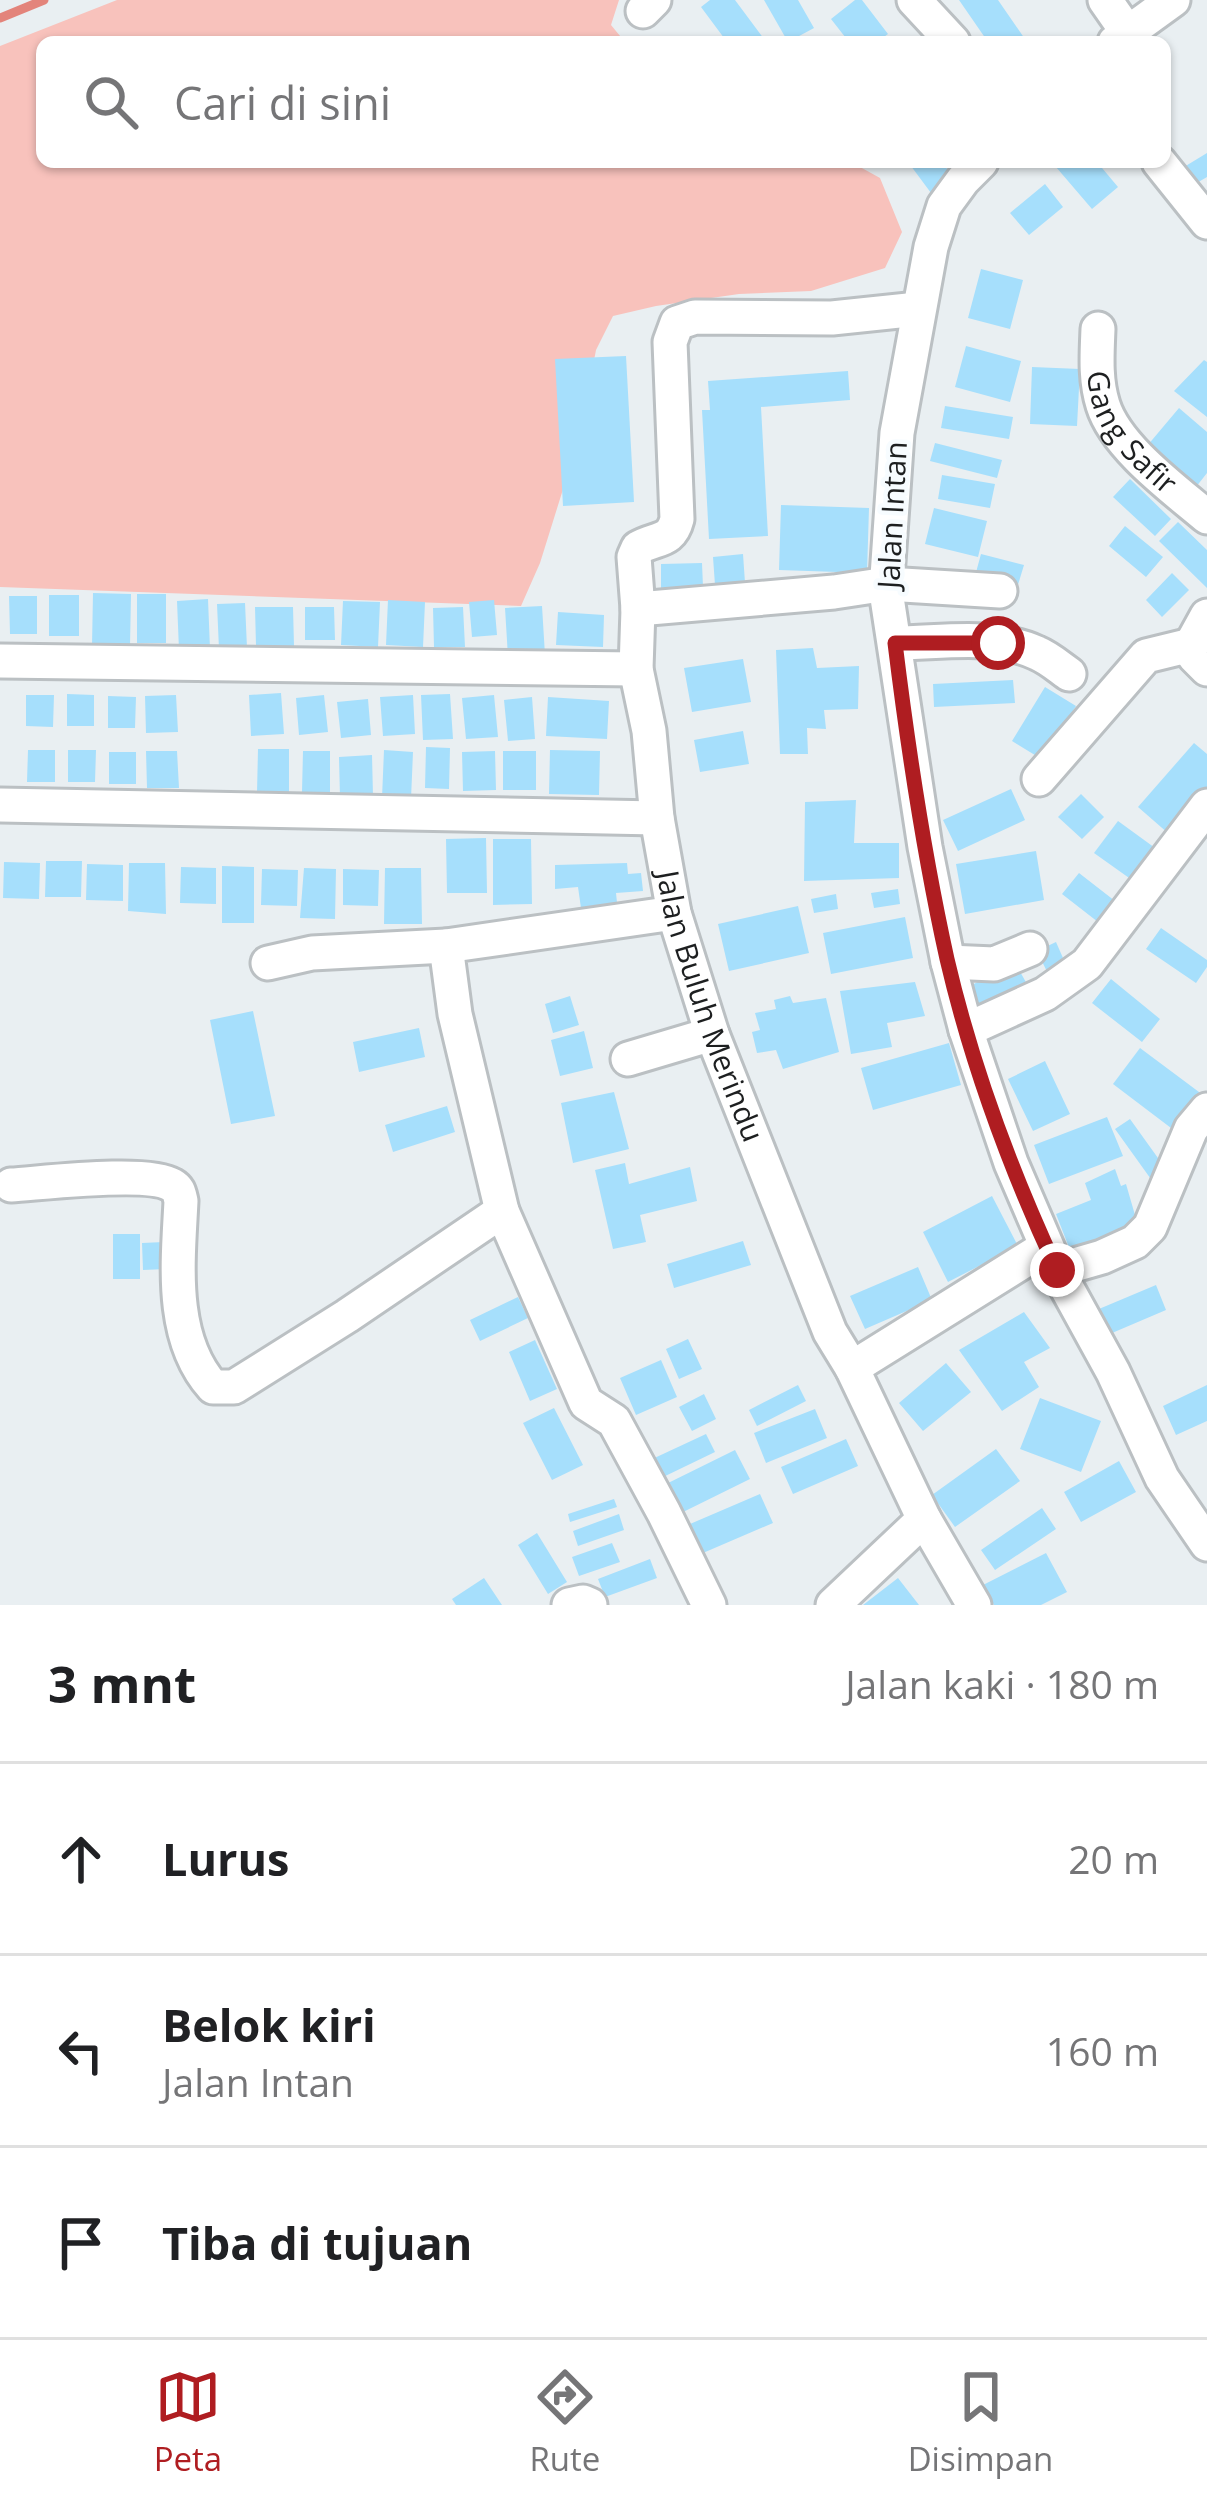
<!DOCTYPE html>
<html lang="id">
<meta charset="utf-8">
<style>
:root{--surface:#fff;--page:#f2f2f2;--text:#202124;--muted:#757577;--line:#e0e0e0;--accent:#af1d21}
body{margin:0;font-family:"Open Sans",sans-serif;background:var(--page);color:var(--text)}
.stop{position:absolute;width:36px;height:36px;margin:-27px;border:9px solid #af1d21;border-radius:50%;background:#fff}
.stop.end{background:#af1d21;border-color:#fff;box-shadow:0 3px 12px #0008}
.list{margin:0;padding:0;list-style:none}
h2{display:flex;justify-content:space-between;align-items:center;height:156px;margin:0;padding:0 48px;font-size:51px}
h2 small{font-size:39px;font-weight:400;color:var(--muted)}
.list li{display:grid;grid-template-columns:78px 1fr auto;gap:36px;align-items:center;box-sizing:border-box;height:192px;padding:0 48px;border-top:3px solid var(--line)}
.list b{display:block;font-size:45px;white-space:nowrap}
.list p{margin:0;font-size:39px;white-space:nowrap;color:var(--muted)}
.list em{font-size:39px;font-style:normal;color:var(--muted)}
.icon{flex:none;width:66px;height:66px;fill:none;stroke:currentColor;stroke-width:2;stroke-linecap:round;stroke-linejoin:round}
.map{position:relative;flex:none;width:1207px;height:1605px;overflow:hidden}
.search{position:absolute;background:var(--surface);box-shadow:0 3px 9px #0004;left:36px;right:36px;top:36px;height:132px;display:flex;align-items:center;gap:30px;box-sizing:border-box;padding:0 42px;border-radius:18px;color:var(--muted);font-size:45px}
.sheet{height:732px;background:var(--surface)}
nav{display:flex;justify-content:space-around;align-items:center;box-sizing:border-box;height:168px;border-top:3px solid var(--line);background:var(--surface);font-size:33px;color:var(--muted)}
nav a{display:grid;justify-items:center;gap:6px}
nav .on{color:var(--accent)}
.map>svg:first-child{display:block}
</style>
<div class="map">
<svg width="1207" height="1605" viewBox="0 0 1207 1605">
<rect width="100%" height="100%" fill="#e9eff2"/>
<path fill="#f8c2bc" d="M117 0H619L611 25 625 42H42V162H851L880 178 902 232 885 268 811 291 739 294 656 306 613 316 596 350 579 438 540 563 521 606 0 587V46Z"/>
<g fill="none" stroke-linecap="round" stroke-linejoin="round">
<path stroke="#e3847b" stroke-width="9" d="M0 18 44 0"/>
</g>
<path fill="#a6dffc" d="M710 0H735L764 39 759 42H727L701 7Z
M764 0H798L814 28 788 42Z
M855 0H862L888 34 877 42H849L831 19Z
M959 0H998L1027 42H988Z
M1207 153V177L1195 184 1184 167Z
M908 162H942L956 181 934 197Z
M1062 162H1097L1118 187 1092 209 1056 167Z
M1045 184 1063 207 1029 235 1010 213Z
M981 269 1023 280 1010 329 968 318Z
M966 346 1021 361 1010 402 955 387Z
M626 356 634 502 563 506 555 359Z
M1204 360 1207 362V417L1174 391Z
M1032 367 1080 369 1077 426 1030 424Z
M848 371 850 400 761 407 768 536 709 539 702 410H710L708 381Z
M945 406 1013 417 1009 439 941 428Z
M1179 408 1207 432V473L1196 487 1147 446Z
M935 443 1002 460 997 478 930 461Z
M942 475 995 484 990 508 938 499Z
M1130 479 1171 519 1155 536 1113 497Z
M781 505 869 508 867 573 779 570Z
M934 508 987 521 978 557 925 544Z
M1178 522 1207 550V588L1159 541Z
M1125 526 1163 557 1146 577 1109 546Z
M743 554 746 597 716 599 713 557Z
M981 554 1024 565 1017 588 975 576Z
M702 563 703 587 661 588V564Z
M1172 573 1189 590 1162 617 1146 600Z
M93 593 131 594 130 646H92Z
M137 594H166V643H137Z
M49 595H79V636H49Z
M9 596H37V634H10Z
M208 599 210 649 179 650 177 601Z
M388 600 425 602 423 647 386 645Z
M494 600 497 635 472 637 469 602Z
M343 601 380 602 378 647 341 645Z
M245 603 247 648 219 649 217 604Z
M542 606 545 655 508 657 505 608Z
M255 607H293L294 646H256Z
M305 607H334L335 640H305Z
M463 607 465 647H434L433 608Z
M558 612 604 615 603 647 556 645Z
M813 648 817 668 859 666 858 709 824 710 826 729 807 728 808 754H780L776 650Z
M743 659 751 702 692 712 684 668Z
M1013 680 1015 703 934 707 933 684Z
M1045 687 1076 706 1043 760 1012 741Z
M281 693 284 734 251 736 249 695Z
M67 694 94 695V726H67Z
M450 694 453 739 423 740 421 695Z
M26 695H54L53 727 26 726Z
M176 695 178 732 146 733 145 696Z
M324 695 328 732 299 735 296 698Z
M413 695 415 734 383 736 380 697Z
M494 695 498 737 466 739 462 698Z
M108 696 136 697 135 728H108Z
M532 697 535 739 508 741 504 700Z
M548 697 609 701 607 739 546 736Z
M368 699 371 735 341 738 337 702Z
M743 731 749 764 700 772 694 740Z
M1194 743 1207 754V791L1169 834 1138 807Z
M426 747 450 748 449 789 425 788Z
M258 749H289V793H257Z
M28 750H55V782H27Z
M68 750H96L95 782H68Z
M384 750 413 752 411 799 382 798Z
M550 750 600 751 599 795 549 794Z
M146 751H177L179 788H147Z
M303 751H330V792H302Z
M495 751 496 790 463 791 462 752Z
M503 751H536V790H503Z
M109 752H136V784H109Z
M372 755 373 796 340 797 339 757Z
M1011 789 1025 820 958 851 943 820Z
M1081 794 1104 817 1082 839 1058 817Z
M856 800 854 843H899V878L804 881 805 802Z
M1118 821 1162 853 1139 885 1094 853Z
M486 838 487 893H447L446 839Z
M493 839H531L532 904 493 905Z
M1036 851 1044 900 965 914 956 864Z
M46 861H82L81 897H45Z
M4 862 40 863 39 899 3 898Z
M129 863H165L166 914 128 911Z
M627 863 628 874 641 873 643 891 616 893 618 912 582 915 578 887 555 889V865Z
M87 864 123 865V901L86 900Z
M222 866 254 867V923H222Z
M181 867 216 868V904L180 903Z
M304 868 336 869 335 919 300 918Z
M385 868H421L422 924H384Z
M262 869 298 870 297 906 261 905Z
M343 869 379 870 378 906 343 905Z
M1079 873 1124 908 1107 929 1062 894Z
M898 889 900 904 874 908 871 893Z
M836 894 838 909 814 913 811 899Z
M798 906 809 953 729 971 718 924Z
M905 917 913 958 831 974 823 933Z
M1161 928 1207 960V967L1196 983 1146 949Z
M1056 942 1070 974 1052 982 1037 951Z
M1014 961 1032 993 985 1019 967 988Z
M1111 979 1160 1019 1142 1042 1092 1003Z
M915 982 925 1016 887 1023 892 1047 851 1054 840 991Z
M570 996 579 1025 553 1033 545 1004Z
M790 996 793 1003 826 998 839 1052 783 1069 776 1050 757 1053 752 1032 760 1030 755 1013 776 1009 774 1000Z
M253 1011 275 1116 231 1124 210 1020Z
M419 1028 425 1057 359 1072 353 1042Z
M584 1031 593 1068 560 1076 551 1040Z
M949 1043 961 1085 873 1110 861 1068Z
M1140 1048 1203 1095 1175 1131 1113 1084Z
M1045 1061 1070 1114 1033 1131 1008 1079Z
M614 1092 629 1149 573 1163 561 1103Z
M447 1106 455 1132 393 1152 385 1125Z
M1107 1117 1123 1156 1049 1184 1034 1145Z
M1130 1119 1168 1172 1153 1182 1115 1129Z
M625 1163 629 1184 690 1167 697 1201 640 1215 646 1242 613 1249 595 1170Z
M1115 1169 1121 1186 1126 1184 1137 1222 1094 1240 1100 1251 1070 1250 1056 1214 1091 1200 1085 1183Z
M992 1196 1018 1246 948 1282 923 1232Z
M113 1234H140V1279H113Z
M743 1241 751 1265 674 1288 667 1264Z
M164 1242 166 1269 143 1270 142 1243Z
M918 1267 932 1300 865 1329 850 1296Z
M1156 1285 1166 1310 1098 1339 1087 1314Z
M518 1297 528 1318 480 1341 470 1320Z
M1024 1312 1050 1348 1024 1362 1039 1387 1002 1411 959 1350Z
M688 1339 702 1369 679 1379 666 1349Z
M535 1340 557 1389 530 1401 509 1352Z
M661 1360 677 1397 636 1415 620 1378Z
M946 1363 971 1392 923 1431 899 1403Z
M798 1385 806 1401 757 1426 749 1410Z
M1207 1385V1421L1176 1435 1163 1406Z
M704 1394 716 1419 692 1431 679 1407Z
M1040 1398 1101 1421 1081 1472 1020 1449Z
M554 1408 583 1465 552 1480 523 1423Z
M815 1409 827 1438 766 1463 754 1433Z
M706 1434 715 1452 657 1480 648 1461Z
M846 1439 858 1466 793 1494 781 1467Z
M996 1449 1020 1481 955 1527 932 1495Z
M735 1450 750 1479 675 1516 660 1487Z
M1119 1461 1136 1492 1081 1522 1064 1492Z
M760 1494 773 1523 696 1556 683 1527Z
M614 1499 617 1507 570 1522 568 1514Z
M1042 1508 1056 1529 995 1570 981 1550Z
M619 1514 624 1530 578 1546 573 1531Z
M537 1533 567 1582 548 1594 518 1545Z
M612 1543 620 1562 579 1576 572 1557Z
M1046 1553 1067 1592 1041 1605H994L983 1585Z
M650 1559 657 1578 605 1597 598 1579Z
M484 1578 502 1605H456L452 1599Z
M898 1578 919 1605H863Z"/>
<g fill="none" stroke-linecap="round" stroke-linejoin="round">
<g stroke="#bbc0c3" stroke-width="39">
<g id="street">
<path d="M914 0 953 42"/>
<path d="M1105 0 1128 33"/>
<path d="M643 11 654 0"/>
<path d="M1115 42 1173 0"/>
<path d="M981 162 963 180 944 206 931 247 897 433 886 591 925 847 948 962 966 1030 1011 1163 1057 1270 1113 1372 1162 1478 1207 1544"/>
<path d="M1159 162 1207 222"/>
<path id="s1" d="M918 309 832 318 695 317 677 323 670 342 677 519C671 543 657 537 638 548L634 557 638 609 636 669 649 731 657 818 674 913 712 1034 830 1332 852 1368 924 1519 974 1605"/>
<path id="s2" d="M1098 329C1097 354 1095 380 1103 405 1116 447 1174 489 1207 517"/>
<path d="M638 609 834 592 887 584 1000 591"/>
<path d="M1207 616 1191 645 1194 656 1207 669"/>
<path d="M895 643C940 643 995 633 1037 653 1049 658 1059 667 1069 674"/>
<path d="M0 661 636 669"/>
<path d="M1039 779 1146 656 1191 645"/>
<path d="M0 805 657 818"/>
<path d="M674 913 446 946 455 1014 502 1211 586 1403 614 1421 664 1513 709 1605"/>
<path d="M948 962 994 964 1030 949"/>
<path d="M268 963 312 953 446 946"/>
<path d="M966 1030 1045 994 1087 964 1207 806"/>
<path d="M628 1059 712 1034"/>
<path d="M11 1185C43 1183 148 1170 172 1185 179 1189 179 1193 181 1201 178 1262 169 1338 213 1387H234L347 1316 502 1211"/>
<path d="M1057 1270 1102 1257 1135 1242 1150 1227 1191 1129 1207 1110"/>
<path d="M852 1368 1046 1247"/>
<path d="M569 1605 583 1602 590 1605"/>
<path d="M833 1605 924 1519"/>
</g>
</g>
<use href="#street" stroke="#fff" stroke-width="33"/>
</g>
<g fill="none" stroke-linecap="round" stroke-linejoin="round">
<path stroke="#af1d21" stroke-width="15" d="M998 643H895C908 749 924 855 947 959 972 1066 1011 1171 1057 1270"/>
</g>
<g text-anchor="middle" stroke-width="9" stroke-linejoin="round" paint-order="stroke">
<g font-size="30" fill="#1d1f20" stroke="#f7fcff">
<text dy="10" stroke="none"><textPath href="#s2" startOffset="114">Gang Safir</textPath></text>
<text transform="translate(893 515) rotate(-87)" y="10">Jalan Intan</text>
<text dy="10" stroke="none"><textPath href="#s1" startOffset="960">Jalan Buluh Merindu</textPath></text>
</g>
</g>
</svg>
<div class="stop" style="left:998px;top:643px"></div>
<div class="stop end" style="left:1057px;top:1270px"></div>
<div class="search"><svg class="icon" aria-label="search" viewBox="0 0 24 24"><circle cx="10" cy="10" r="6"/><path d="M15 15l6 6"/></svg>Cari di sini</div>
</div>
<section class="sheet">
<h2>3 mnt<small>Jalan kaki · 180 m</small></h2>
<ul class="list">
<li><svg class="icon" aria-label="ahead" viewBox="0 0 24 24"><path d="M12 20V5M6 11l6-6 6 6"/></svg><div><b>Lurus</b></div><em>20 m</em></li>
<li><svg class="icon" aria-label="left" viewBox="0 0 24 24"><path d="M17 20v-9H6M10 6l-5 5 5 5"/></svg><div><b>Belok kiri</b><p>Jalan Intan</p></div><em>160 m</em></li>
<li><svg class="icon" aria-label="arrive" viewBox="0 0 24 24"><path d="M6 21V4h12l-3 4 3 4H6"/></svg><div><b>Tiba di tujuan</b></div></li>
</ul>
</section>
<nav>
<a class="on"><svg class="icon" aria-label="map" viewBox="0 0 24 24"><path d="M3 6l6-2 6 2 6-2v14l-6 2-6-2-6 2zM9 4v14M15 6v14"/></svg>Peta</a>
<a><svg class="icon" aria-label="directions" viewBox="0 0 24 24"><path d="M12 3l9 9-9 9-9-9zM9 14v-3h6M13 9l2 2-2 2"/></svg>Rute</a>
<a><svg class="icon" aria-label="saved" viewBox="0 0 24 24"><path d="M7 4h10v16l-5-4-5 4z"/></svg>Disimpan</a>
</nav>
